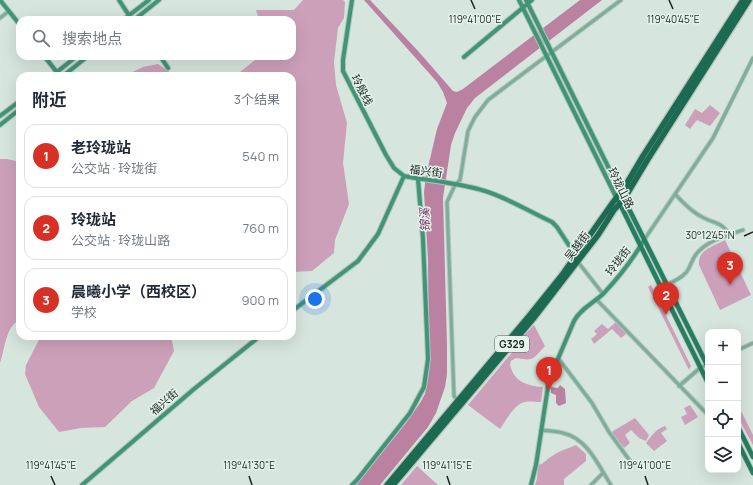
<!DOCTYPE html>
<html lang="zh">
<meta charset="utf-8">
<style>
:root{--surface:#fff;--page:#f6f6f7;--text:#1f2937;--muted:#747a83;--line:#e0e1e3;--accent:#d93025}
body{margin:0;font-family:Manrope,"Noto Sans SC",sans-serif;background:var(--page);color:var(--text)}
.controls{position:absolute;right:12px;bottom:12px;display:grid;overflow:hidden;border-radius:8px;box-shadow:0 4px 16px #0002}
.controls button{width:36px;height:36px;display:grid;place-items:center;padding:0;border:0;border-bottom:1px solid var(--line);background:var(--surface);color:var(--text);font:20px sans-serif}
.you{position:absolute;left:315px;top:299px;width:14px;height:14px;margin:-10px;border:3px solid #fff;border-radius:50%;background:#1a73e8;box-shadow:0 0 0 6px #1a73e833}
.badge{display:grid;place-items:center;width:26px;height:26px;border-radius:50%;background:var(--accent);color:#fff;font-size:13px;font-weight:700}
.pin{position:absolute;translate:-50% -33px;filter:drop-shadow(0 1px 2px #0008)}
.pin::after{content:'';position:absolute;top:21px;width:14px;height:12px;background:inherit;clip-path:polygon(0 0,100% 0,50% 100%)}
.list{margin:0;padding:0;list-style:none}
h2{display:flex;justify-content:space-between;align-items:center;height:52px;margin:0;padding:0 16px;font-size:17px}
h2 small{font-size:13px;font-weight:400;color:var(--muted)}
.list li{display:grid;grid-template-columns:26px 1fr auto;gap:12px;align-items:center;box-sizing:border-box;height:64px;margin:0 8px 8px;padding:0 8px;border:1px solid var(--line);border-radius:12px}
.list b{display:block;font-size:15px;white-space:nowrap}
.list p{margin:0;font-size:13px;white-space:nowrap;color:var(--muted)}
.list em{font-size:13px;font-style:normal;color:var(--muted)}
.icon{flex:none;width:22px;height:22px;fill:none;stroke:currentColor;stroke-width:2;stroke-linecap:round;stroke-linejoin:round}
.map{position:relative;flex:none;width:753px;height:485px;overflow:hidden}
.search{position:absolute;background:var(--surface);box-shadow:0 4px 16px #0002;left:16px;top:16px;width:280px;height:44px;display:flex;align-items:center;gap:10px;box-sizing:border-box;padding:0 14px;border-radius:12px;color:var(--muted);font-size:15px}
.panel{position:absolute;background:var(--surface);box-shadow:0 4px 16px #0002;left:16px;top:72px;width:280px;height:268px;border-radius:12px}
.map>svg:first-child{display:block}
</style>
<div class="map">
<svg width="753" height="485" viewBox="0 0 753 485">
<rect width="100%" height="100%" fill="#d6e5de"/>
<path fill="#cda0b9" d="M303 0H343L345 2 344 18 338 28 334 62 336 85 347 123 343 163 349 204 335 240 334 253 312 271 292 272V76H235L260 56H292V20H259L256 10H294Z
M158 64 171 73 173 76H124L143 67Z
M710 105 720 113 710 126 697 120 690 129 685 125 695 109 702 113Z
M0 159H7L20 162V320C5 326 5 350 0 363Z
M725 240 751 295 720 310 699 265C697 250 714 246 725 240Z
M651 285 691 366 689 370 648 287Z
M616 322 627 333 621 338 612 329 594 344 591 339 597 334 594 331 602 324 608 329Z
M534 325 545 346C532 360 534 361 516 358L511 361 510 364C513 382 528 386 543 387L541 402C536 402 530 401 525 402 514 404 506 421 500 429L468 405 514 350 513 347Z
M41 336H171L174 351 154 388 132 401 105 427 81 428 59 432 39 407 25 374 26 365Z
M690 405 698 417 685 425 681 417 687 414 684 408Z
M738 405 753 435V445L738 417Z
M635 418 649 435 646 441 639 438 631 430 625 435 630 443 624 448 612 433 613 431Z
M665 426 667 429 661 433 667 441 654 451 646 443C652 435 656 429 665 426Z
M576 445 586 454V461L564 479V485H535L537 479 538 465C543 464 545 461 549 458 557 452 566 449 576 445Z
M417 466 438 485H401Z"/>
<path fill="#ba81a1" d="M364 0H370L418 51 453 91 457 92 463 89 580 0H602L475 98 467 108 455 133 451 145 443 198 447 345V374L445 387 436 413 428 427 380 485H356L406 423 420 403 425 394 429 372 428 259 424 192 426 176 437 129 447 103 443 92 437 82Z
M560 385 565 389 566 403 559 406 556 403V395L551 393V387L558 388Z"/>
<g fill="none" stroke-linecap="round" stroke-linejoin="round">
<g stroke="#b5c2bc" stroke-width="5">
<path id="street" d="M0 18 9 11
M675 194C683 203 693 213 704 218 718 225 720 221 730 235
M644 240 713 138 753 58
M578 262 603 294
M667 285C675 280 685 277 689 268 692 262 693 257 698 252 709 240 728 235 743 230
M596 299 708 415
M738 350 753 343
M558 358 592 403 609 432 633 465
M679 386 700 368 708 364
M458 401 454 396 447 202 455 185 460 180 468 131 475 117 488 100 621 0
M541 430C548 431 556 431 563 433 588 439 598 465 611 485
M591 485 603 473"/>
</g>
<g stroke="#b5c2bc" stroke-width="6">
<path id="secondary" d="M0 0 20 25
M119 0 132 20
M352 0 343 60V71L386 155 394 168 404 176
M519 0 617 199
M526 0 624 199
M123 20 149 0
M134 20 159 0
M44 56 60 76
M160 56 168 68
M464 57 532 0
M52 76 77 56
M63 76 88 56
M0 116 20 101
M0 125 20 109
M292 311 358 261 378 234 404 176C431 181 459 183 485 191 508 198 530 212 552 222L557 227 576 256
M82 485 194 389 260 336
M352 485 357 480 410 413 424 387 428 359 423 239 418 179
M531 485 536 465 549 380 574 321C581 308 594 303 604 293 619 277 633 259 644 240"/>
</g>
<g stroke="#b5c2bc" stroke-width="6">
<path id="primary" d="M624 199 708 367
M619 202 708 383
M738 427 753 457
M738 443 753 473"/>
</g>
<g stroke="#b5c2bc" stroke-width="8">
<path id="highway" d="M387 485 529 316 562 275 611 205 624 188 643 156 743 0
M393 485 533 319 598 235 614 210 624 199 648 159 749 0"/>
</g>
<use href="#street" stroke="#7baf9a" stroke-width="3"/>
<use href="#secondary" stroke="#3f9677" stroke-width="4"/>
<use href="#primary" stroke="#247f62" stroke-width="4.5"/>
<use href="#highway" stroke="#1c6a51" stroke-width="5.5"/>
</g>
<path fill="none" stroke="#1d2321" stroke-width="1.5" d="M471 0 475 9M669 0 673 9M744 236 753 232M51 476 55 485M249 476 252 485M447 476 450 485M645 476 648 485"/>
<g text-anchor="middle" stroke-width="3" stroke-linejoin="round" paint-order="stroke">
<rect fill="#e3f2eb" stroke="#58615e" stroke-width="1" x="495" y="336" width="34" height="16" rx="3"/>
<g font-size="10" font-weight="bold" fill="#1d2321">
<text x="512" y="348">G329</text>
</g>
<g font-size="11" fill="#1d2321" stroke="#e3f2eb">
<text transform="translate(362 90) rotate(63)" y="4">玲殷线</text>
<text transform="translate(426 171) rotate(8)" y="4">福兴街</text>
<text transform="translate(621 188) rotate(64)" y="4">玲珑山路</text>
<text transform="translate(577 246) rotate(-53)" y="4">吴越街</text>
<text transform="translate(618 261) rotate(-52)" y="4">玲珑街</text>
<text transform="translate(164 402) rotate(-41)" y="4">福兴街</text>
</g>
<g font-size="12" font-style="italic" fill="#7c3662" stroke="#e3f2eb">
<text transform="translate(425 220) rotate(-92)" y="4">锦溪</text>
</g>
</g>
<g font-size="10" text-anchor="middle" fill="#1d2321" stroke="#e3f2eb" stroke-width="3" stroke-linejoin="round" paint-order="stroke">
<text x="673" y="23">119°40'45"E</text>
<text x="475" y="23">119°41'00"E</text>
<text x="710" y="239">30°12'45"N</text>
<text x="51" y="469">119°41'45"E</text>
<text x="249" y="469">119°41'30"E</text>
<text x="447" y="469">119°41'15"E</text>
<text x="645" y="469">119°41'00"E</text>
</g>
</svg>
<div class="controls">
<button>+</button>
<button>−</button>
<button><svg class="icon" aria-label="locate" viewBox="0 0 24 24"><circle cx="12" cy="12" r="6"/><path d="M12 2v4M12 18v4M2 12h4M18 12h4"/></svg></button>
<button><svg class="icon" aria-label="layers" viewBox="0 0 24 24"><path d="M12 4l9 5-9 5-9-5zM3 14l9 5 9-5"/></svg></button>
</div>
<div class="you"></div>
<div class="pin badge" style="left:549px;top:390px">1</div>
<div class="pin badge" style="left:666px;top:315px">2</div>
<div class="pin badge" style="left:730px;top:285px">3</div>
<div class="search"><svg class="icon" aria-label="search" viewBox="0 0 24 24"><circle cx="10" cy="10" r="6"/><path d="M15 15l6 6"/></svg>搜索地点</div>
<section class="panel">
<h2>附近<small>3个结果</small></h2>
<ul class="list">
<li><span class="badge">1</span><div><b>老玲珑站</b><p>公交站 · 玲珑街</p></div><em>540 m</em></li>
<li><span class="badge">2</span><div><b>玲珑站</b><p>公交站 · 玲珑山路</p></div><em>760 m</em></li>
<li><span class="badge">3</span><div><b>晨曦小学（西校区）</b><p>学校</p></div><em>900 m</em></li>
</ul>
</section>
</div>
